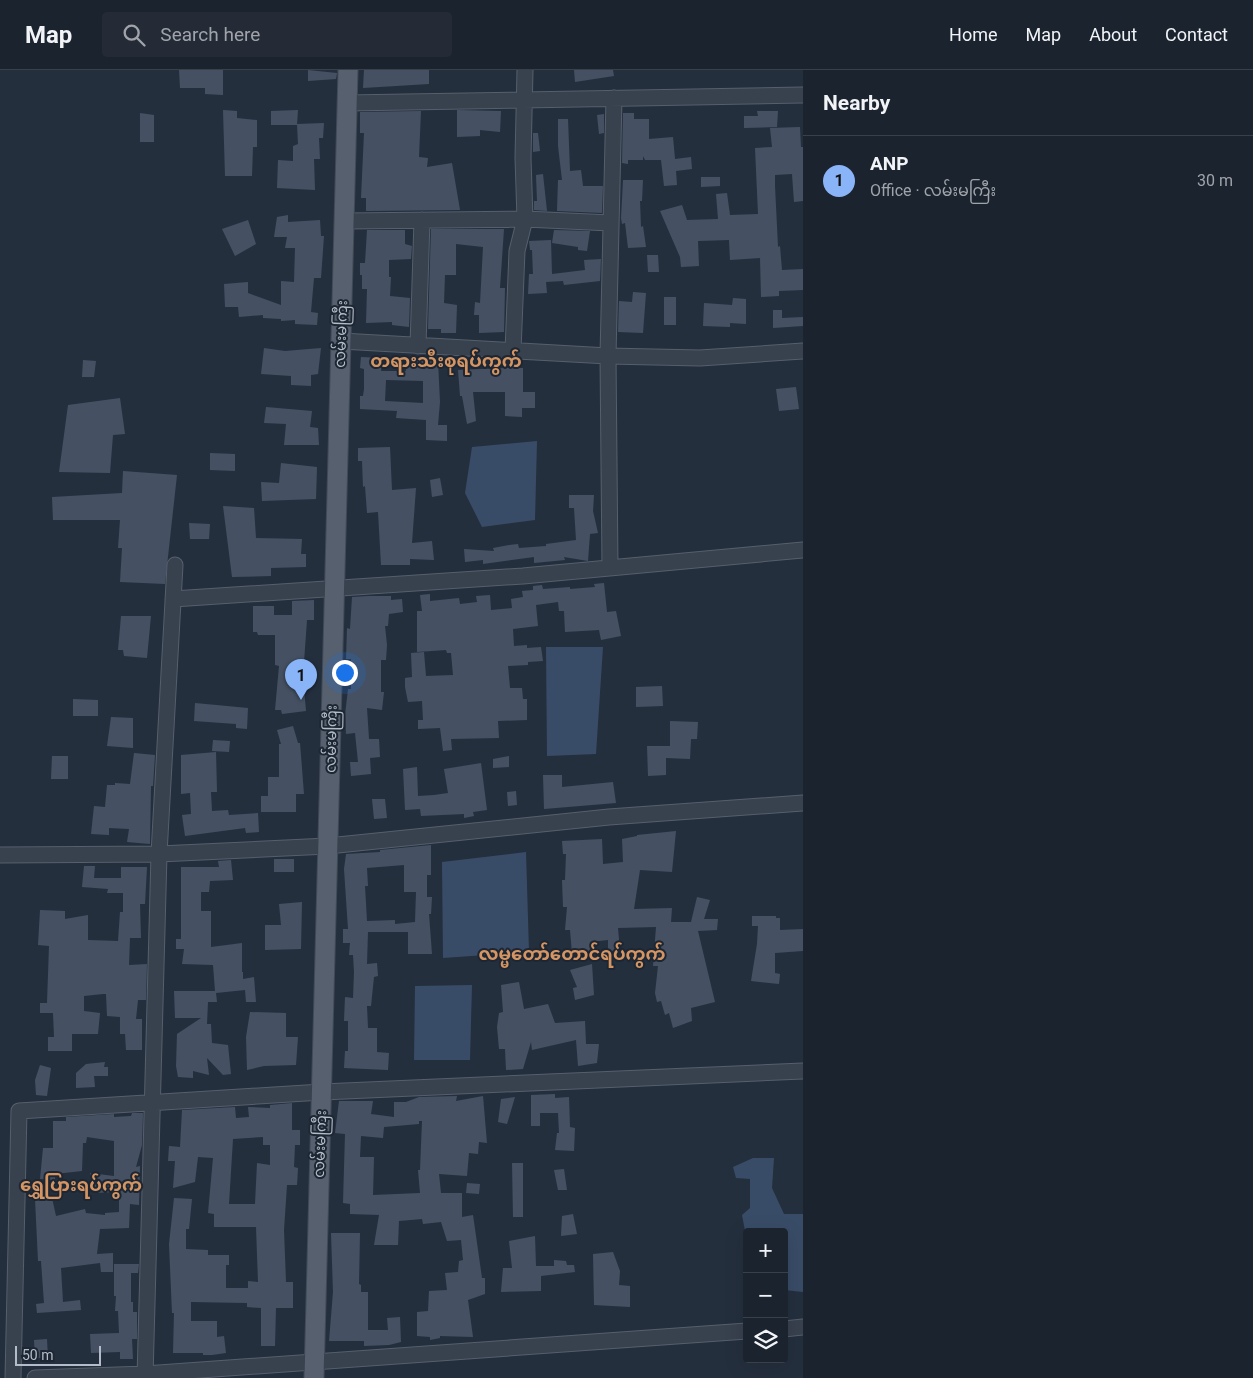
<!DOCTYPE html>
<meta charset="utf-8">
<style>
:root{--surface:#1b232e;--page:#242b36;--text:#f1f3f6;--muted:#a0a4aa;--line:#39404a;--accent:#8ab4f8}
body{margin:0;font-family:Roboto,"Noto Sans Myanmar",sans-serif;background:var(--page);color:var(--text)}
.controls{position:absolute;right:15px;bottom:15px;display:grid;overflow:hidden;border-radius:5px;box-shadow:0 5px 20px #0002}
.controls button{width:45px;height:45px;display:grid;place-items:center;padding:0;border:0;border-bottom:1px solid var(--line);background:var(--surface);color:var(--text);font:25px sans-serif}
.scale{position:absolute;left:15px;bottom:12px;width:86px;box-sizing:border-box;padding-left:5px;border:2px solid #b4bcc9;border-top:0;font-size:14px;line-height:18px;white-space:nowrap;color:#b4bcc9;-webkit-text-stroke:4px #1d2633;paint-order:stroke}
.you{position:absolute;left:344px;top:602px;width:18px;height:18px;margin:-12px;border:4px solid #fff;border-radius:50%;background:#1a73e8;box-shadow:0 0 0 8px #1a73e833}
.badge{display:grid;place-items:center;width:32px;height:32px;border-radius:50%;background:var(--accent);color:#111;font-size:16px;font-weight:700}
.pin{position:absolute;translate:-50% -41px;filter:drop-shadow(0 1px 2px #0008)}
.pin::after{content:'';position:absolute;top:26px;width:18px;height:15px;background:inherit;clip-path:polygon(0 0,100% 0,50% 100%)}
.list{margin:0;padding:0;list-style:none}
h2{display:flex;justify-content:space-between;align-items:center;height:65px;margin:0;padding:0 20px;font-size:21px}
h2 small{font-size:16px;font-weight:400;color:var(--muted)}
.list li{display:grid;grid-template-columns:32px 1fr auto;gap:15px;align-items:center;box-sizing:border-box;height:90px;padding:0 20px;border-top:1px solid var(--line)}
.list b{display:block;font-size:19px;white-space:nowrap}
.list p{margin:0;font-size:16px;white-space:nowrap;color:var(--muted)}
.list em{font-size:16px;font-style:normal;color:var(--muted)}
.icon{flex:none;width:28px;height:28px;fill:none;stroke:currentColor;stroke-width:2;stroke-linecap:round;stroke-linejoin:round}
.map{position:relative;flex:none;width:803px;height:1308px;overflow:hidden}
header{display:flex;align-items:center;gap:30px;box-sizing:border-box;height:70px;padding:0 25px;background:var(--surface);border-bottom:1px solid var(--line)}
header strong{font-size:24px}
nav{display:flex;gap:28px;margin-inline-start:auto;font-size:18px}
.search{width:350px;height:45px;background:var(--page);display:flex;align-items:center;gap:12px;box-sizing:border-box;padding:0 18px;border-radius:5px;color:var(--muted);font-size:19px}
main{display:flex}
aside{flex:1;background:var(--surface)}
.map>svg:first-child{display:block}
</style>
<header>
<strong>Map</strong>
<div class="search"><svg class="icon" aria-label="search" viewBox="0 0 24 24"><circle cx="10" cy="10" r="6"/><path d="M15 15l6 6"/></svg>Search here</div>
<nav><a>Home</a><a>Map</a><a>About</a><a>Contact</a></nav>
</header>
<main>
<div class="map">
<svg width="803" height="1308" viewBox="0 0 803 1308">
<rect width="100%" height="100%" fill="#242f3e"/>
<path fill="#394c67" d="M537 371 535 450 482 457 465 423 472 377Z
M546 577H603L596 684 547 686Z
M526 782 529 882 443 888 442 792Z
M472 915 470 990H414L415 916Z
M753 1088H774L772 1118 784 1144H803V1222L784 1220V1162H747V1171L742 1145 750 1138V1109L736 1108 733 1097Z"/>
<path fill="#455162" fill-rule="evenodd" d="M179 0H223V25L205 24V18H180Z
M308 0 337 3 336 9 308 11Z
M364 0H429V14L363 18Z
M574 0H613L614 6 575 12Z
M223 40 237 41V48L257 50V77H253L252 106H225Z
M298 40 297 55H271V41Z
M457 40 501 41 500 62 480 60V66L457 67Z
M421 41 419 87 428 88 427 97 452 93 460 140 366 141V128H361L364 63H360V42Z
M757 41H778L777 57 744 58V46H758Z
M140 43 154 45V72H140Z
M623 43H634V49H649V69L673 67 675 89 691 87 692 99 676 101 677 115 664 116 661 90H645L643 86V90H628V94L622 93Z
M604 44V63L599 64 597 45Z
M558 49H568L570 101 581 100 583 116H603L602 143 557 141 558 110H562L558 76Z
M324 53 323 68H319L320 89H314L315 120 277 118 278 90 293 91V76L298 74 297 54Z
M800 57 801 77H803V131L794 132 792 104 775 105V116L778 177 780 176 782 200 803 199V220L779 221V226L761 227 760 188 730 190 729 170 698 171 699 196 681 197 680 187 660 141 682 135 687 150 718 149 716 124 727 123 730 145 758 144 755 78 772 77 770 58Z
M533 63H538L540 81 533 82Z
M543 104 547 141 534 140V131H537L536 105Z
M701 107H720V116L701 117Z
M623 110H643L642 131H640L641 157 643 156 646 177 628 178 625 153 622 154 621 148Z
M288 145V152L320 150 321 166H324L321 208H314L311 242 318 243 317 255 295 254V250L281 251V249L263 248V245L239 247 238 237H225L224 214 248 212V223L281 235V211L294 212 295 178H285L287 167H274L277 147Z
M248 150 256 174 235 186 222 159Z
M431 159H504L500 218H505L504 262 479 263V245H474L475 232 480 233 483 177 456 174V205H445L444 233 457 235 456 263H441V259H428Z
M367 160H405V174L412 176 411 189 389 190V207H391L390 226 410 228 409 257 392 255V252L366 253 367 219H362V205H360V193H365Z
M554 160 590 161 587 181 578 180V177L552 173Z
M551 170 552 204 585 200 584 190 601 189 600 211 564 215 563 211 546 212 547 223 528 224 529 204H533L532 180H530L529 171Z
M647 185H658L659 202H648Z
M633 222 646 223 643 263 618 262 619 231 632 232Z
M664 227H676V255H664Z
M733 228 746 229V254L730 253V257L703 256 704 233 732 235Z
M773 240H782V248L803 247V256L773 258Z
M264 278 285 281 321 278 318 304 311 305V316L291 315V306L261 304Z
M361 287 383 288 381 301H406V291H438L440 332 438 355H447V371L426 370V350L396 348 397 341 360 339V326H363L364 319V299L360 298ZM386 310 423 311V333L385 331Z
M83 290 96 291 94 307H82Z
M506 298H523V322H535V338H522V347L505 346V322H473L476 351 467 354 462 326H460L458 300Z
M796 317 799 339 779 341 776 319Z
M120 328 125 364 113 365 110 403 59 402 68 335Z
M266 337 312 341 310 357 318 358 319 375H284L286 354 264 353Z
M390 377 392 420 416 418 412 473 432 471 434 490 410 489V495H381L378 442 367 443 365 416 363 417 362 391H358V378Z
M210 383 235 384V401L210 400Z
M281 393 317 397 316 429 262 431 261 412 279 413Z
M123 401 177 405 165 514 120 512 122 478H118L120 450H53L52 427 122 423Z
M440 408 443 425 432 427 430 410Z
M569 425H594L593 441 598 463 590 464 588 491 564 487 565 490 534 493V487L483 494V490L465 492 464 479 494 481 493 478 509 475 518 474 519 478 546 476V474L576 470 574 438H569Z
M223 436 254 438 256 468 302 469 301 484H306V497L271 498V506L232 507Z
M189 453 210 454 209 469H190Z
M604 513 607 542 616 541 621 566 601 570 599 560 565 562 564 541H559L558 532 536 535 538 556 513 559 514 576 527 575V578L541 577 543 591 528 592V595L508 596 510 618H522L523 629H527V650L498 651 499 668 451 669 452 680 443 681 440 658 418 659V650H423L422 631 408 632 405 617V608L412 607 411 583 424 582 426 606 453 605 451 583H447L446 580 417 582V541H422L420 525 430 524V531L459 528 460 534 477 532 476 526 490 525 491 540 512 538 511 529 523 527 522 521 533 520V516L542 515 543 519 570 517V519L595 517 594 514Z
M368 526H391V530L402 529 403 542 389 544 388 556H385L387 575 386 590H381V622H384L382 640 367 638 369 669H379L380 687 370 688 371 704 351 706 350 692H358L355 663 346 664 345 645 348 619H351V589H346L347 558 350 559 352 527Z
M314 530V550H307L303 606 306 641 282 644 281 640H275L279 596 275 595V565H258L257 562H253V536H274V545H292V531Z
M121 546H151L147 588 124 586 123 580H118Z
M662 616 663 636 636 637V617Z
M73 629 98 630V646H73Z
M195 633 248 638 247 659 236 658V654L194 651Z
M111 647 133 648V678L107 676Z
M670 651 698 652 697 669H691L690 689 666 688V705L648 706 647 676H670Z
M293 656 298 673H300L304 724H296V742H261V726H268V707H279V674H281L277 660Z
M213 670 230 671 229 682 212 681Z
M216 682 217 722H211L212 741 228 740 229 745 258 743 259 762 246 763 245 758 185 766 182 745 191 744 190 723 181 724V685Z
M134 683 155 685 153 716H151L150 774 127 772 129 759 109 758V765L91 764 94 736 105 737 107 715H115V713L130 714Z
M52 686H68V709H51Z
M509 686V697L493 698V689Z
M481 693 487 740 473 742 474 746 464 748V744L421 746 420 739 405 740 403 699 417 697 418 726 434 725 448 723 444 699Z
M543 705H562V717L613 712 616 733 544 739Z
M516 721 517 735 508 736 507 722Z
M372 729H385L387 748 374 749Z
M676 761 672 802 640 800 634 839 672 838 671 852H691L697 827 710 830 704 849H718L717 860 698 861 715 932 691 938 692 951 673 958 669 943 665 945 661 931 657 932 655 923 658 896H653L656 857 618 858 620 881H608V870L590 872 591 882 572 883 570 860H565L567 837H563L562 810H565L566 784H563L562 771 602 769 603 794 623 792 622 769 637 766V765Z
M431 775V805H427V827H432L431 844H429L432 884H408V862H368L367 894 377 893 378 906 374 907 371 936H367L368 958H377V982L389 983 388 1000 344 998 345 981H348V951H344L345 927 353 928 354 902 353 885H349L350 873H343V859H348L344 799 346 784 380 782V780ZM404 795V822H416L415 852 395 854V850L367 851 365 816H368L367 798Z
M274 789H294V802H274Z
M231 790 233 810 210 811 209 822H201V841H211V877L242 873V902H243V909L254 907 256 932H246L245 920 216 923 217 932H208L207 954H211L212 973 228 975 231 1004 223 1005 207 988 209 1005 193 1001V1008L178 1007 176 996 177 964 201 948H175L174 921H215L213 895 182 894 184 879H176V869H181V797H219L218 791Z
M84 796H95L94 808H121V797H147L145 834H140L141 868H130L129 895 147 894 146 930H138L136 949H142V980H126L125 964H120V947L107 946 106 924H103L84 926V941L100 943 98 964H72V981H48V967H54L53 943H40V933H47L49 876 38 875 40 840 65 841V849L88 845V870L118 871 120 842H123V823H107L108 819 82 817Z
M302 832 301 879 265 880V855H281L279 834Z
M752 846H776V848H780V860L803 859V881L775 883V903L780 904 779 914 751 911 757 874 758 856H752Z
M592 894 594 925 575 930 573 918 577 917 570 900Z
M519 912 524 939 548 934 555 953 585 951 586 974H599L597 993 578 996 576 970 532 980 531 972 523 999 506 1000 505 979H499L497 957 499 943 503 942 501 915Z
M250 942 286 943V967H298L296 995 264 996 247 1000 246 967Z
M105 992 104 997H108V1006H94L95 1017 76 1018V1003L86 994Z
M40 995 51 998 47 1026 36 1025 35 1010Z
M555 1024V1028L569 1027 570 1057 575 1058 574 1081 555 1080 557 1063H559L558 1043H540V1056H531V1025Z
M457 1026 456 1031 483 1026 487 1073 479 1072 478 1084 469 1083 467 1106 439 1104 441 1123H462V1147L473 1145 482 1208H485V1224L468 1230 473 1267 440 1266V1268L430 1270V1267L417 1266V1242L428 1241 429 1221 447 1220 445 1203 458 1202 459 1191 463 1190 461 1170 447 1171 441 1152 423 1154 422 1149 399 1151 398 1175H374L379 1145 350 1144V1134L343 1133 345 1064 335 1063 339 1031H373L371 1044 394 1047V1032H406L419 1027ZM419 1051H422L420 1100H418L420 1123 373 1125 374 1087H360L361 1066 383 1068 384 1057 419 1054Z
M515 1027 507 1054 498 1052 501 1029Z
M292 1033V1060H300V1075H295L294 1097 298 1098 297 1115H287L284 1160 286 1212H293V1238H276L275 1276H261V1238L247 1237V1233L191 1232V1251H217V1267L224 1266 226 1283 212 1285H203V1283H173L174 1243H172L169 1174 174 1128 192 1129 189 1159H186V1179L208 1180V1185H229V1195H226V1218H248V1211L258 1212 256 1157H214V1144L208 1143 213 1088 198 1087 195 1112 173 1118 175 1091H168L169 1076 180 1077 182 1040 235 1037 236 1048 249 1047 248 1037 270 1038V1035ZM263 1067V1075H270V1095L257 1093 255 1134H229L233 1069Z
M132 1043H143L142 1075 136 1097 140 1096 139 1135 130 1134 129 1158 100 1159 97 1184 113 1183V1202H101L100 1193 61 1198 63 1232 80 1230 81 1240 37 1243 36 1234 44 1233 41 1191H38L35 1129 52 1128 56 1146 85 1139 86 1143 105 1145V1143L119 1142V1122L93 1123 90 1103 114 1106V1071L87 1067 86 1073H83L82 1101 55 1104V1110L40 1109 43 1078H53V1051H66V1047L114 1044V1047L131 1046Z
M512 1093H523V1147H513Z
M564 1099 567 1120H558L554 1100Z
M467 1113 480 1114 479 1124 466 1123Z
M573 1144 577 1164 561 1166 562 1146Z
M331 1163H360L359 1214 361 1215V1222H368V1260H388L387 1248 400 1247 401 1272 389 1275 364 1276V1271H329L333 1222Z
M535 1166 536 1196H554V1190L566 1191 567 1195H574L575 1202 541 1206V1221L501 1222 503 1198H512L509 1171Z
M613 1182 620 1201 619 1215 630 1216V1237L594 1235 593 1184Z
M114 1194H139L138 1203H131V1232H133V1242H137V1269H132L133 1289H120V1282L91 1283 90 1264 119 1263 118 1241H115L116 1226H114Z
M47 1269 48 1288H35L34 1270Z"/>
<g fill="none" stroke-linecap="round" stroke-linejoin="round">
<g stroke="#565f6c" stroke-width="17">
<path id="minor" d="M347 33 803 25
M345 151 525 149 611 153
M341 271 608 286 700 288 803 281
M418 276 422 150
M513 281 517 181 525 149 523 88 525 0
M610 498 608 286 614 28
M173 529 523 506 803 480
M0 785 159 784 328 776 609 747 803 733
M784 1259 803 1257
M13 1308 19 1041 322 1022 803 1001
M35 1308 145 1304 747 1261
M145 1308 159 784 175 495"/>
</g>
<g stroke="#414a57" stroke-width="21">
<path id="major" d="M314 1308 348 0"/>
</g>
<use href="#minor" stroke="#38414e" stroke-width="15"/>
<use href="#major" stroke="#56606e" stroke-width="19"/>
</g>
<g text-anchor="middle" stroke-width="4" stroke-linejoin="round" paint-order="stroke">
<g font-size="15" fill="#b4bcc9" stroke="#1d2633">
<text transform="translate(341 264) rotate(-88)" y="5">လမ်းမကြီး</text>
<text transform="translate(331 669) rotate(-89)" y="5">လမ်းမကြီး</text>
<text transform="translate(320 1074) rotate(-88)" y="5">လမ်းမကြီး</text>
</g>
<g font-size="18" font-weight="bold" fill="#d59563" stroke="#1d2633">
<text x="446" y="297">တရားသီးစုရပ်ကွက်</text>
<text x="572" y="890">လမ္မတော်တောင်ရပ်ကွက်</text>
<text x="81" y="1121">ရွှေပြားရပ်ကွက်</text>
</g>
</g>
</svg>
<div class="controls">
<button>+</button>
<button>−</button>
<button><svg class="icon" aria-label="layers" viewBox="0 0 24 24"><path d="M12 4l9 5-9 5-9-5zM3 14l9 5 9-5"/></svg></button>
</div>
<div class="scale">50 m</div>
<div class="you"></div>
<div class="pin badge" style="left:301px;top:630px">1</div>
</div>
<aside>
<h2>Nearby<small></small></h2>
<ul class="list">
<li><span class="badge">1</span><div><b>ANP</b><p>Office · လမ်းမကြီး</p></div><em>30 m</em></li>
</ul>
</aside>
</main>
